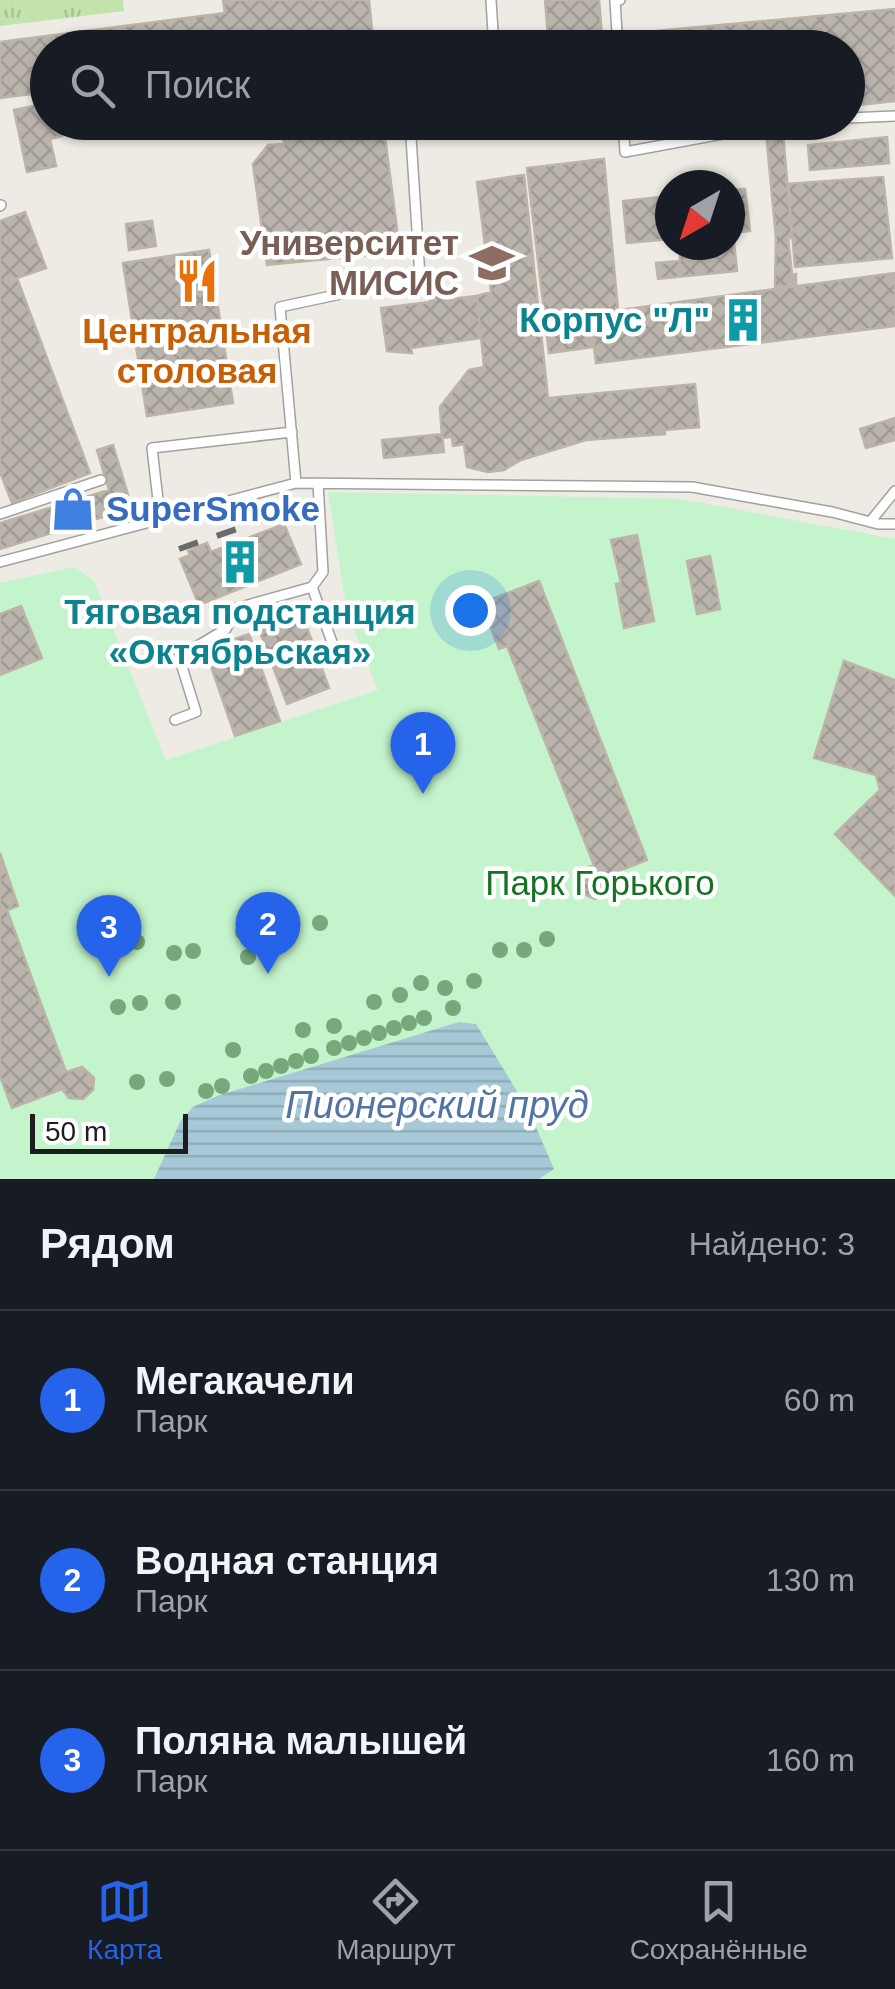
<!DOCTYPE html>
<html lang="ru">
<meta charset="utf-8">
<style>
:root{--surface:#171b24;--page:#242831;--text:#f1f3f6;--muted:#9ea1a6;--line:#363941;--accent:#2563eb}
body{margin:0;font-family:Arial,sans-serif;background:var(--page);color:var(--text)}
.compass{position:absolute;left:655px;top:170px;width:90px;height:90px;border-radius:50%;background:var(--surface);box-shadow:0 2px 8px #0004;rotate:219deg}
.scale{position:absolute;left:30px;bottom:25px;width:158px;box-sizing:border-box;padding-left:10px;border:5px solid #1d1d1d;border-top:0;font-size:28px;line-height:35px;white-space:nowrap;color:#1d1d1d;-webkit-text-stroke:8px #fff;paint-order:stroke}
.you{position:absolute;left:470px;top:610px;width:35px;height:35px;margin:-25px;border:8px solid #fff;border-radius:50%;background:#1a73e8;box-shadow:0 0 0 15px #1a73e833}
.badge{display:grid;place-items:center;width:65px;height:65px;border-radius:50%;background:var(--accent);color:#fff;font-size:32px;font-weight:700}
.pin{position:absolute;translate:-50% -82px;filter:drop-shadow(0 2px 5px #0008)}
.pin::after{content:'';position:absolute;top:52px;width:35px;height:30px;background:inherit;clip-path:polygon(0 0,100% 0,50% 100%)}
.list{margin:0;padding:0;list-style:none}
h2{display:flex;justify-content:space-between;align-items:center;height:130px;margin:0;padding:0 40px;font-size:42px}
h2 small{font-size:32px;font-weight:400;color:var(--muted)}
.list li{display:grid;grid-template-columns:65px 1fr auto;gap:30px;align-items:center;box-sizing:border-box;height:180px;padding:0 40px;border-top:2px solid var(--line)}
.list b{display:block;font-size:38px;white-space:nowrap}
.list p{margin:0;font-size:32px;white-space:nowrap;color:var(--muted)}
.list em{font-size:32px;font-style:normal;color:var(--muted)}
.icon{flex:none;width:55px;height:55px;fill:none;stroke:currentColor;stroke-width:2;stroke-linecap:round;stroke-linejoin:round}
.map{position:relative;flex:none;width:895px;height:1179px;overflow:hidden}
.search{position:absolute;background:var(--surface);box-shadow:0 2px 8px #0004;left:30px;right:30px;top:30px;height:110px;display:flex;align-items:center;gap:25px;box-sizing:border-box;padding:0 35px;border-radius:55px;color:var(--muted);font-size:38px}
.sheet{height:670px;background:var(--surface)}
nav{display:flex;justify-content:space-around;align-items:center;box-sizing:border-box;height:140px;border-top:2px solid var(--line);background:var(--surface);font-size:28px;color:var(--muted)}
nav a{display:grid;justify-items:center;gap:5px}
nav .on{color:var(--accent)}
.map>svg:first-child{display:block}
</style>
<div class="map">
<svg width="895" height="1179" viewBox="0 0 895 1179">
<defs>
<pattern id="grass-tufts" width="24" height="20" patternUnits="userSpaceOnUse" patternTransform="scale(2.5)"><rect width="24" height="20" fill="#c3e3ad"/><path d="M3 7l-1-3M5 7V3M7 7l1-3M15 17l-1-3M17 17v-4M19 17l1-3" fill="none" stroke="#a7c294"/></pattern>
<pattern id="water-rules" width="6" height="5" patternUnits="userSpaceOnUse" patternTransform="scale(2.5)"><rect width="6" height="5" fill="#a7c8d7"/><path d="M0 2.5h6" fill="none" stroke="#8fabb8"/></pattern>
<pattern id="building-cross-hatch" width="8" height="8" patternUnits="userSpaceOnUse" patternTransform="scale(2.5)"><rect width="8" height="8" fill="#bab4ad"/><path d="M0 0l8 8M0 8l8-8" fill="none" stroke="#9f9a94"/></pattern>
</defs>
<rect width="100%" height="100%" fill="#edebe3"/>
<path fill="url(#grass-tufts)" d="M0 0H123L124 11 0 26Z"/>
<path fill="#c3f4cc" d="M328 492 681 499 895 539V1179H0V583L74 567 94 581 166 760 378 690 347 612Z"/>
<path fill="url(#water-rules)" d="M459 1022 476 1024 529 1111 554 1169 539 1179H154L180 1122 193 1107 217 1096Z"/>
<path fill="url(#building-cross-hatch)" stroke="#bdb3a7" stroke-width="2.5" d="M223 0H369L374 48H48V92L0 98V42L225 13Z
M545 0H599L603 48H549Z
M895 9V101L848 106V48H625L624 34Z
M48 103V122H59L62 136 50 139 56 166 27 172 14 110Z
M282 122H383L400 252 267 265 253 164 268 145 284 144Z
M765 122H782L792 238H788L792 275 796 274V285L775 288 776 238Z
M887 137 889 163 810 170 808 145Z
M604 159 618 310 590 314 594 347 549 353 527 168Z
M524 175 548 398 695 384 699 427 665 430V434L586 440 521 460 504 470 488 472 467 467 464 444 453 446 452 437 442 438 440 407 469 370 484 367 477 296 491 292 477 182Z
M883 177 892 258 795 267 788 184Z
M745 189 750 231 733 233 737 271 658 279 656 263 680 261 679 245H730V190Z
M670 196V239L627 243 623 201Z
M25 212 46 268 17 278 90 473 12 503 0 472V221Z
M152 221 156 246 129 250 126 224Z
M209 250 233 403 147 416 123 263Z
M895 273V326L596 363 590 314Z
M442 294 443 300 477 296 481 338 411 348 412 353 387 351 381 308 430 302 429 295Z
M895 418V440L866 448 860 429Z
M442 434 444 452 384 458 382 440Z
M113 445 132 508 0 549V523L109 490 97 450Z
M284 524 301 564 199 605 180 559 190 555 188 551 207 543 211 552Z
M637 535 654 621 624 628 616 584 621 583 611 540Z
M710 556 720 609 697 614 687 561Z
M539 581 647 860 608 875 611 883 606 893 595 899 582 893 578 880 582 870 594 865 507 646 499 649 481 603Z
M298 603 329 688 287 704 255 619Z
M21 606 42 658 0 675V614Z
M249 634 280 721 235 736 205 649Z
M844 661 895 680V896L835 834 880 790 876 775 814 758Z
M0 853 18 906 7 910 66 1072 82 1067 94 1078 93 1090 83 1099 69 1098 62 1089 12 1108 0 1076Z"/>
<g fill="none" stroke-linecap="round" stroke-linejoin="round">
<g stroke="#a1a1a1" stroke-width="12">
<path id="service" d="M491 0 494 48
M618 48 615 1 620 0
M848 118 895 116
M623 122 625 152 766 126
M0 206 1 205
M296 483 280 307 420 277 410 122
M0 514 101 480
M160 517 152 448 292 432
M870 522 895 491
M0 562 296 483 692 487 832 512 878 524H895
M312 587 333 645
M175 720 196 712 179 657 226 629 237 608 312 587 323 572 318 483"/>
</g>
<use href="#service" stroke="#fff" stroke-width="9"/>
<path stroke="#6b6b6b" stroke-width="6" stroke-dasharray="20 20" stroke-linecap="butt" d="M179 549 277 515"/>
</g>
<g fill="#76a87a">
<circle cx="320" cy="923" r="8"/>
<circle cx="243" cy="932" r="8"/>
<circle cx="547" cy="939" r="8"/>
<circle cx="137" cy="942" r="8"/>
<circle cx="500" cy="950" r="8"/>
<circle cx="524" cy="950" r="8"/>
<circle cx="193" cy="951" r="8"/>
<circle cx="174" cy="953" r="8"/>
<circle cx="248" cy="957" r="8"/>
<circle cx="474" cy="981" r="8"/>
<circle cx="421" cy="983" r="8"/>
<circle cx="445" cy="988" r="8"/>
<circle cx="400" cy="995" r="8"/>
<circle cx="173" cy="1002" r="8"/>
<circle cx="374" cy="1002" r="8"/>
<circle cx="140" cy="1003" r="8"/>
<circle cx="118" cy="1007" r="8"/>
<circle cx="453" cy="1008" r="8"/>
<circle cx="424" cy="1018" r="8"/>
<circle cx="409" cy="1023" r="8"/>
<circle cx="334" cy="1026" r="8"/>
<circle cx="394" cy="1028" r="8"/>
<circle cx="303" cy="1030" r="8"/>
<circle cx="379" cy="1033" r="8"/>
<circle cx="364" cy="1038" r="8"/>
<circle cx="349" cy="1043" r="8"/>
<circle cx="334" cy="1048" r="8"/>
<circle cx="233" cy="1050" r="8"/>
<circle cx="311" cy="1056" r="8"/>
<circle cx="296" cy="1061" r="8"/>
<circle cx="281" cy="1066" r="8"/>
<circle cx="266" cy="1071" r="8"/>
<circle cx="251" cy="1076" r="8"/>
<circle cx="167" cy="1079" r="8"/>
<circle cx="137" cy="1082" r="8"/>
<circle cx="222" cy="1086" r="8"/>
<circle cx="206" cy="1091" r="8"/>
</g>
<defs>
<g id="university-bare" transform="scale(3.45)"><path d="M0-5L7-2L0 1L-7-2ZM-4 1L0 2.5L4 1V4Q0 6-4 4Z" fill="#8d6e63" stroke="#fff" stroke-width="2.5" paint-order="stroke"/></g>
<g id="restaurant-bare" transform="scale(3.45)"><path d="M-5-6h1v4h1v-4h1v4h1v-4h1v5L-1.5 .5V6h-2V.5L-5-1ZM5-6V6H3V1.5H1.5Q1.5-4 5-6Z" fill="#e8710a" stroke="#fff" stroke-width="2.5" paint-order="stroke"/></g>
<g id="building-bare" transform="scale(3.45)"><path d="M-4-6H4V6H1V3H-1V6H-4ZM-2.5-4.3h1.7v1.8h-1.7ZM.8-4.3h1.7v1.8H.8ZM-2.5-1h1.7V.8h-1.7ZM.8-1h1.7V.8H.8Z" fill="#0f9aa8" stroke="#fff" stroke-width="2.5" paint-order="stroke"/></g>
<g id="shop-bare" transform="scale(3.45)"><path d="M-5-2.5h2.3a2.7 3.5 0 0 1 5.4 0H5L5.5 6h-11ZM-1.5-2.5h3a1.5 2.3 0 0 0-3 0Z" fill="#3f7fe0" stroke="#fff" stroke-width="2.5" paint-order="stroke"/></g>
</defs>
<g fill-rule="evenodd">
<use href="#university-bare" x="492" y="263"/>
<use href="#restaurant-bare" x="197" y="281"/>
<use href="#building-bare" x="743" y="320"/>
<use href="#shop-bare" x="73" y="509"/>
<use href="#building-bare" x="240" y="562"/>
</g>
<g text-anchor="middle" stroke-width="9" stroke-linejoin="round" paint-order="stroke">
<g font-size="35" font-weight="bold" fill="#785e54" stroke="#fff" text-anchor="end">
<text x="459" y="255">Университет<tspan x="459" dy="40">МИСИС</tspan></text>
</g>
<g font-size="35" font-weight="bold" fill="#0d838f" stroke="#fff" text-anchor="end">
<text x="710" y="332">Корпус "Л"</text>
<text x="240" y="624" text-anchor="middle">Тяговая подстанция<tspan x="240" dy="40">«Октябрьская»</tspan></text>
</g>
<g font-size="35" font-weight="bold" fill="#c56008" stroke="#fff">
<text x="197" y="343">Центральная<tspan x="197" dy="40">столовая</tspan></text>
</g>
<g font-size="35" font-weight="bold" fill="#366cbe" stroke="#fff" text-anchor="start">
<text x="106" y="521">SuperSmoke</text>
</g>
<g font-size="35" fill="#157124" stroke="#fff">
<text x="600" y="895">Парк Горького</text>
</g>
<g font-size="38" font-style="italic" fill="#5274a4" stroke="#fff">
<text x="437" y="1118">Пионерский пруд</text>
</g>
</g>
</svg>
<svg class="compass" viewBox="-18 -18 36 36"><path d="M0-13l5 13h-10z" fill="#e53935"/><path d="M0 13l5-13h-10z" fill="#9ea1a6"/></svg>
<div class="scale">50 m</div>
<div class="you"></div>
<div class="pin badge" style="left:423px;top:794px">1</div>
<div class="pin badge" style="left:268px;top:974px">2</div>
<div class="pin badge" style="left:109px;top:977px">3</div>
<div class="search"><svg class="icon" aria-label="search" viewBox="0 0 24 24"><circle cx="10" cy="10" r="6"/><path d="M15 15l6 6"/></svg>Поиск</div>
</div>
<section class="sheet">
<h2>Рядом<small>Найдено: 3</small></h2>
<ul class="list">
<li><span class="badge">1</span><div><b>Мегакачели</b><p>Парк</p></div><em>60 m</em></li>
<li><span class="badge">2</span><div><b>Водная станция</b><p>Парк</p></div><em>130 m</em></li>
<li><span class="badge">3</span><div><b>Поляна малышей</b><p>Парк</p></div><em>160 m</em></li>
</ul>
</section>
<nav>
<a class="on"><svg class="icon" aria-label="map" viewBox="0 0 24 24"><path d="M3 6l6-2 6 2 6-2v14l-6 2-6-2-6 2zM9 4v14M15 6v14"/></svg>Карта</a>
<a><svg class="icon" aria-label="directions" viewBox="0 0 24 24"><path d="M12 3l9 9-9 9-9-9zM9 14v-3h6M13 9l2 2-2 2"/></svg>Маршрут</a>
<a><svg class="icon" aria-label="saved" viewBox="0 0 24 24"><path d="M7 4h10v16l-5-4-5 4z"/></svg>Сохранённые</a>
</nav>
